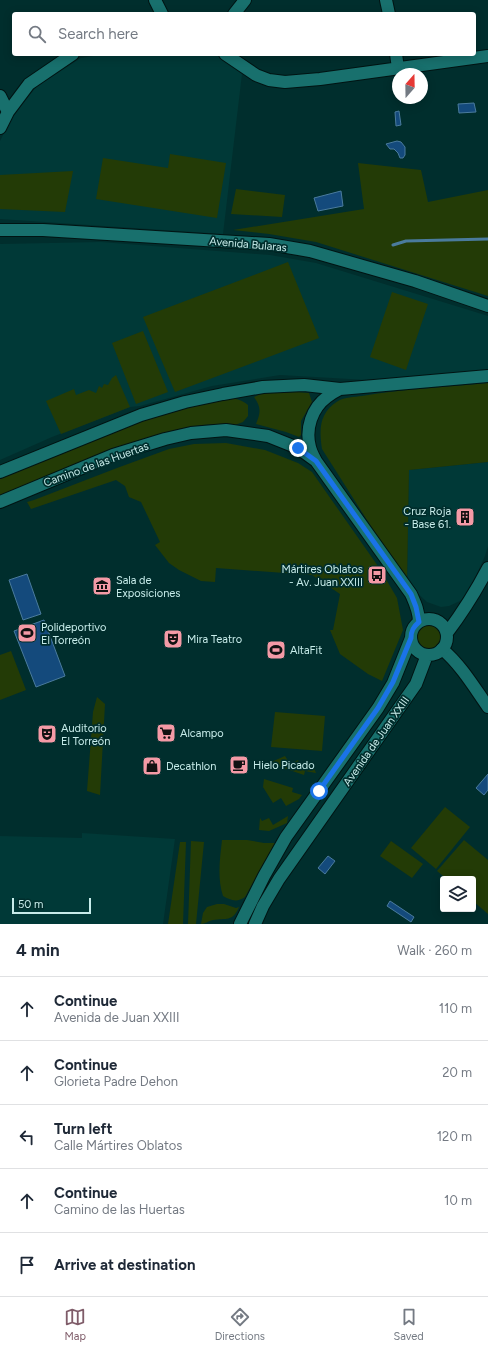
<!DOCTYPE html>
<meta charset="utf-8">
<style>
:root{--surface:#fff;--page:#f6f6f7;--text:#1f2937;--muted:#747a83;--line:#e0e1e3;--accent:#7f5c69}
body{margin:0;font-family:Figtree,sans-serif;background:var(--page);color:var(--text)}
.controls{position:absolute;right:12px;bottom:12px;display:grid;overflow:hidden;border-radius:4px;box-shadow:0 2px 10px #0003}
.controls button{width:36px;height:36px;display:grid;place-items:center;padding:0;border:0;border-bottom:1px solid var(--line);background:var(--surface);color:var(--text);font:20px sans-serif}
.compass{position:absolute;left:392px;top:68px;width:36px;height:36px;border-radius:50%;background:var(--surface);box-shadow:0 2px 10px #0003;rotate:20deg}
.scale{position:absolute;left:12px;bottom:10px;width:79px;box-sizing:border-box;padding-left:4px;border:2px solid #c7ecea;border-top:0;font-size:11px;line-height:14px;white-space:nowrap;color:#c7ecea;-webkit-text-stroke:3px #002e2d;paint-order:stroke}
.stop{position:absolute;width:12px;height:12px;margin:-9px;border:3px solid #1a73e8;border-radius:50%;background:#fff}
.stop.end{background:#1a73e8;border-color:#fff;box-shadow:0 1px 4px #0008}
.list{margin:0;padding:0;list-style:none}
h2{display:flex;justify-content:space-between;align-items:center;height:52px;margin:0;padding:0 16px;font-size:17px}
h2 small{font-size:13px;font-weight:400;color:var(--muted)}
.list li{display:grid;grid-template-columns:26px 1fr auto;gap:12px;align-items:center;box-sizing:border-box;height:64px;padding:0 16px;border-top:1px solid var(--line)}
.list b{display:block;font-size:15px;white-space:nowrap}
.list p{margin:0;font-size:13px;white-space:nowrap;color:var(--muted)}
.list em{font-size:13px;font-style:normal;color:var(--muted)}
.icon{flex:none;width:22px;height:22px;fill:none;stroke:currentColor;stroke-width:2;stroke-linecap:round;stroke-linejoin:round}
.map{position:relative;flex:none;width:488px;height:924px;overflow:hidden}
.search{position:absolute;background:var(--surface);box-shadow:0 2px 10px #0003;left:12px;right:12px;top:12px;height:44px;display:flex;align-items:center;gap:10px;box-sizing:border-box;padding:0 14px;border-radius:4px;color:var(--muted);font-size:15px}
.sheet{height:372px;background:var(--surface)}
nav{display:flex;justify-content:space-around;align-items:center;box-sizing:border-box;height:56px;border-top:1px solid var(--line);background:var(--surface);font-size:11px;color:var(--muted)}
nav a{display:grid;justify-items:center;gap:2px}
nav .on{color:var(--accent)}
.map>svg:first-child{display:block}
</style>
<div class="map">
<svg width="488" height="924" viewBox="0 0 488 924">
<rect width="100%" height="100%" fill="#002e2d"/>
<path fill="#003937" d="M105 54H216L242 74 223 234 0 219V141L12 117 37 86 81 58Z
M101 242 270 255 316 263 485 315 488 316V371L367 380 280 375 212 386 140 406 130 407 52 437 0 460V244Z
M488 462V546L485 556 466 597 460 601 449 606 441 607 427 602 407 583 409 470Z
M82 833 175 839 163 924H0V836L82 838Z"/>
<path fill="#233b06" d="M170 154 226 163 217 218 96 199 103 158 168 168Z
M358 163 421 170 428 202 488 190V296L316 242 269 234 233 230 364 209Z
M73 171 65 212 0 209V175Z
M236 189 285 195 282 217 231 214Z
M288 262 319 338 175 392 143 317Z
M392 292 428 304 406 370 370 357Z
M143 331 168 392 136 404 112 343Z
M116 375 130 407 61 434 46 401 74 389 76 395 89 390 96 393 99 386 102 388 104 384 108 385 112 378Z
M488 383V462L409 470 407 583 322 449C319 429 319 413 338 401 344 397 355 397 362 396 404 389 446 387 488 383Z
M297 392 309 393 312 402 301 421V435L299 437 286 432 256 424C261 412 261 407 254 397L263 393Z
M229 398C237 399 242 400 248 405V416L243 422 235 425 221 424 202 425 179 429 133 443 0 496V478L146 420 209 402Z
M226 443 265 450 298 463 312 472 380 569 397 598 403 630 382 681 368 674 340 654 330 630H333L340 594 312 575 216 568 215 582 201 581 179 570 169 563 155 545 160 542 141 502 129 497 125 486 116 480 31 509 27 502 34 500 117 468 169 449 194 444Z
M414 637a15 15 0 1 1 30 0a15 15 0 1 1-30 0Z
M11 651 26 690 0 700V655Z
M97 697 105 704 100 795 87 791 93 712Z
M275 712 325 716 322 751 271 747Z
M285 756 290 764 298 760 302 768 312 763 316 773 305 771 304 775 269 763Z
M264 779 293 788 292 792 302 795 299 799 286 806 281 798 273 803 263 787Z
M445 807 470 827 436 869 411 848Z
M288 816 287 823 269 831 259 830 260 818 262 821 269 818 273 825Z
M222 840H247L264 843H275L245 897C237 903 230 900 223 896 217 878 220 858 222 840Z
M464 840 488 860V914L473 901V879H447L437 871Z
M191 841 204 842 196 924H188Z
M391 841 423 864 412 878 380 856Z
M180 842H186L183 924H168Z
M217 904H224L236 908 239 907C233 922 226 918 213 920 208 921 205 924 201 924L203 913 207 907Z"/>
<path fill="#144a7c" stroke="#4a7b9d" d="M474 103 476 112 459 113 458 104Z
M399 111 401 125 396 126 395 112Z
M397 141 401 142 405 147V155L403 158H400L398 153 394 149H390L386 144Z
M341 191 343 206 318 211 314 198Z
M27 574 41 614 23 620 9 580Z
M44 620 65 676 36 687 14 631Z
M488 774V790L484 795 476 788Z
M328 856 335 861 325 874 318 868Z
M390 901 414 917 411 922 387 906Z"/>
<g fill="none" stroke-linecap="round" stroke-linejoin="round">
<path stroke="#4a7b9d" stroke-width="3" d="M393 245 406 241 488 239"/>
<g stroke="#001413" stroke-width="14">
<path id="street" d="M155 0 162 14
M386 0 389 14
M234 14 245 0
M225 54 256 75 269 80 285 82 320 79 488 56
M396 54 398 68
M0 96 8 112
M0 128 8 112 29 84 73 54
M0 230H43L269 244 310 251 415 281 488 306
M442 649C461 665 474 687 488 707"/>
</g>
<g stroke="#001413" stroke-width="14">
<path id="secondary" d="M340 389C336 391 331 394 327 397 312 408 305 429 310 447 311 452 314 457 316 461L411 594C415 603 419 611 419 622
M0 472 141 415 185 402 223 394 263 387 304 385 340 389 488 376
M0 502 113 455 165 439 191 433 226 430 268 436 298 448 316 461
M411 637a18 18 0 1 1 36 0a18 18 0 1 1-36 0Z
M447 633C462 613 476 591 488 568
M240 924 264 876 286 837 378 708 393 683 411 638
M255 924 263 906 279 879 416 684 427 655"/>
</g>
<use href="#street" stroke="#18706d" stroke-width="12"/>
<use href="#secondary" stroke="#18706d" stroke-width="12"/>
</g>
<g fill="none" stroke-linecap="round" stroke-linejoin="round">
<path stroke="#1a73e8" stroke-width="5" d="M298 448 316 461 411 594 416 607 419 622C413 627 411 631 411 638L393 682 378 708 319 791"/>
</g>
<defs>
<g id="building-square" transform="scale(1)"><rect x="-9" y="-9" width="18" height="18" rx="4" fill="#f49aa6" stroke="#002e2d"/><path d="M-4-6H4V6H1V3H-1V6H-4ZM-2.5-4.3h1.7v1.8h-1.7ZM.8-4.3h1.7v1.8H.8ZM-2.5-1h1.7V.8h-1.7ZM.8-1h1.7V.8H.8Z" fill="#111"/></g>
<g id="bus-square" transform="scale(1)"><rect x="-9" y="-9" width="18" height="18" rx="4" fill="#f49aa6" stroke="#002e2d"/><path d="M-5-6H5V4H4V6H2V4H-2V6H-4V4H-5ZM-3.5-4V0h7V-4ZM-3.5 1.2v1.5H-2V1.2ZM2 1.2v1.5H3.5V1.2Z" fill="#111"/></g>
<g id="museum-square" transform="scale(1)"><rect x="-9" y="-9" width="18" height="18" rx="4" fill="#f49aa6" stroke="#002e2d"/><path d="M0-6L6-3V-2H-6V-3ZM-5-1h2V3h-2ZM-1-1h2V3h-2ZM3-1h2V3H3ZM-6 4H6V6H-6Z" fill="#111"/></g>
<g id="stadium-square" transform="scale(1)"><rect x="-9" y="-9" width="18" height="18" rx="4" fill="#f49aa6" stroke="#002e2d"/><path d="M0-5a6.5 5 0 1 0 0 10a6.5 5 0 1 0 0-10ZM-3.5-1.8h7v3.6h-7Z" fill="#111"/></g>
<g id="theatre-square" transform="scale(1)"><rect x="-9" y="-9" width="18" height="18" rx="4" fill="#f49aa6" stroke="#002e2d"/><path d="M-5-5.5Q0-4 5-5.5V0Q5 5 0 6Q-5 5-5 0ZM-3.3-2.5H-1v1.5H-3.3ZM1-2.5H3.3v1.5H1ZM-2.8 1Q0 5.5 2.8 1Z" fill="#111"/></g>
<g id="supermarket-square" transform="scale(1)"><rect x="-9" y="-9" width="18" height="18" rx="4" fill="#f49aa6" stroke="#002e2d"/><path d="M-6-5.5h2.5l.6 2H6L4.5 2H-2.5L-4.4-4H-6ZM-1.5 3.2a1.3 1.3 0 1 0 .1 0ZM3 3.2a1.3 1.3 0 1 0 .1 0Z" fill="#111"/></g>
<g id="cafe-square" transform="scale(1)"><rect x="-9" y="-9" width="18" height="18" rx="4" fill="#f49aa6" stroke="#002e2d"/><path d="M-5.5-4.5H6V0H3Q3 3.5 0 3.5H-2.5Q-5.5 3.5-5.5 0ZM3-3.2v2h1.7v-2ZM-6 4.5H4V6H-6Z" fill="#111"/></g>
<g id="shop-square" transform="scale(1)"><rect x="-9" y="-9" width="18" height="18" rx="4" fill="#f49aa6" stroke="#002e2d"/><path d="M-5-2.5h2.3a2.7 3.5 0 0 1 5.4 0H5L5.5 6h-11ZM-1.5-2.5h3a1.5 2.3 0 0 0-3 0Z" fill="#111"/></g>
</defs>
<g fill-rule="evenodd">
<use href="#building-square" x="465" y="517"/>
<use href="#bus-square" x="377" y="575"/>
<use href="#museum-square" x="102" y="586"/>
<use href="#stadium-square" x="27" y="633"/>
<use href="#theatre-square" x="173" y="639"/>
<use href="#stadium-square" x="276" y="650"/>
<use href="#supermarket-square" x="166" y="733"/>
<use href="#theatre-square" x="47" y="734"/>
<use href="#cafe-square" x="239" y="765"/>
<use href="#shop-square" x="152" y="766"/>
</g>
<g text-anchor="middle" stroke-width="3.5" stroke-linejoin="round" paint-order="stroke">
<g font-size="11" fill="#c7ecea" stroke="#002e2d">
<text transform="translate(248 244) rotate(5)" y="4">Avenida Bularas</text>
<text transform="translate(96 464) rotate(-20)" y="4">Camino de las Huertas</text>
<text transform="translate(376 741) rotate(-55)" y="4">Avenida de Juan XXIII</text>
</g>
<g font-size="11" fill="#c7ecea" stroke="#002e2d" text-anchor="start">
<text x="451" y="515" text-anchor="end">Cruz Roja<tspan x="451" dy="13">- Base 61.</tspan></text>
<text x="363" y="573" text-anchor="end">Mártires Oblatos<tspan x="363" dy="13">- Av. Juan XXIII</tspan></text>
<text x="116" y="584">Sala de<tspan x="116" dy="13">Exposiciones</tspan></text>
<text x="41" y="631">Polideportivo<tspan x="41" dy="13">El Torreón</tspan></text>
<text x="187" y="643">Mira Teatro</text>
<text x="290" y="654">AltaFit</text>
<text x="61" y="732">Auditorio<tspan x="61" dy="13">El Torreón</tspan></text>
<text x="180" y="737">Alcampo</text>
<text x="253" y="769">Hielo Picado</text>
<text x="166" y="770">Decathlon</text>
</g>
</g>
</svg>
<div class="controls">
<button><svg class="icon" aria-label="layers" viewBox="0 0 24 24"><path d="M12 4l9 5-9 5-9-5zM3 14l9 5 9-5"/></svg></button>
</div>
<svg class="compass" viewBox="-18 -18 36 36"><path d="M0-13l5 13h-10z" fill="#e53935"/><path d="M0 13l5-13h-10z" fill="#747a83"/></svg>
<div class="scale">50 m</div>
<div class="stop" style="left:319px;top:791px"></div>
<div class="stop end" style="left:298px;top:448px"></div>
<div class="search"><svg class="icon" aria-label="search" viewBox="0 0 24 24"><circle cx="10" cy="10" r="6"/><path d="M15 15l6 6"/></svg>Search here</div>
</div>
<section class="sheet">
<h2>4 min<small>Walk · 260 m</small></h2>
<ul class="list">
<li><svg class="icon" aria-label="ahead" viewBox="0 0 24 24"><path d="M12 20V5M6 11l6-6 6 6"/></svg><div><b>Continue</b><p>Avenida de Juan XXIII</p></div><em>110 m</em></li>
<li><svg class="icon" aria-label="ahead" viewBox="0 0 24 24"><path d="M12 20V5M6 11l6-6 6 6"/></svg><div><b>Continue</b><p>Glorieta Padre Dehon</p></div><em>20 m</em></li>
<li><svg class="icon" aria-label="left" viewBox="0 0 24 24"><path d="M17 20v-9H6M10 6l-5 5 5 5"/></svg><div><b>Turn left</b><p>Calle Mártires Oblatos</p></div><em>120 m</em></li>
<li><svg class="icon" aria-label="ahead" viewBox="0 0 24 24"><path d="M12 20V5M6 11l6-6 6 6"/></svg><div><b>Continue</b><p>Camino de las Huertas</p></div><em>10 m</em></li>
<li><svg class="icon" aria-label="arrive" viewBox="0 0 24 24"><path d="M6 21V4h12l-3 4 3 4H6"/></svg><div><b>Arrive at destination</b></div></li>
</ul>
</section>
<nav>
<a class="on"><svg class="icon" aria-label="map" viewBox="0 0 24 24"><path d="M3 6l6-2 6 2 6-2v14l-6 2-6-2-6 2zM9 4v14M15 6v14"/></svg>Map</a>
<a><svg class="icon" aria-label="directions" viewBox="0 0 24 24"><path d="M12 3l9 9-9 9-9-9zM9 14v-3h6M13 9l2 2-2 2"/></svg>Directions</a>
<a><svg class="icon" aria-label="saved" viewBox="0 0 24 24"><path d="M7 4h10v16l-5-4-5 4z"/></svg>Saved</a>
</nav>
